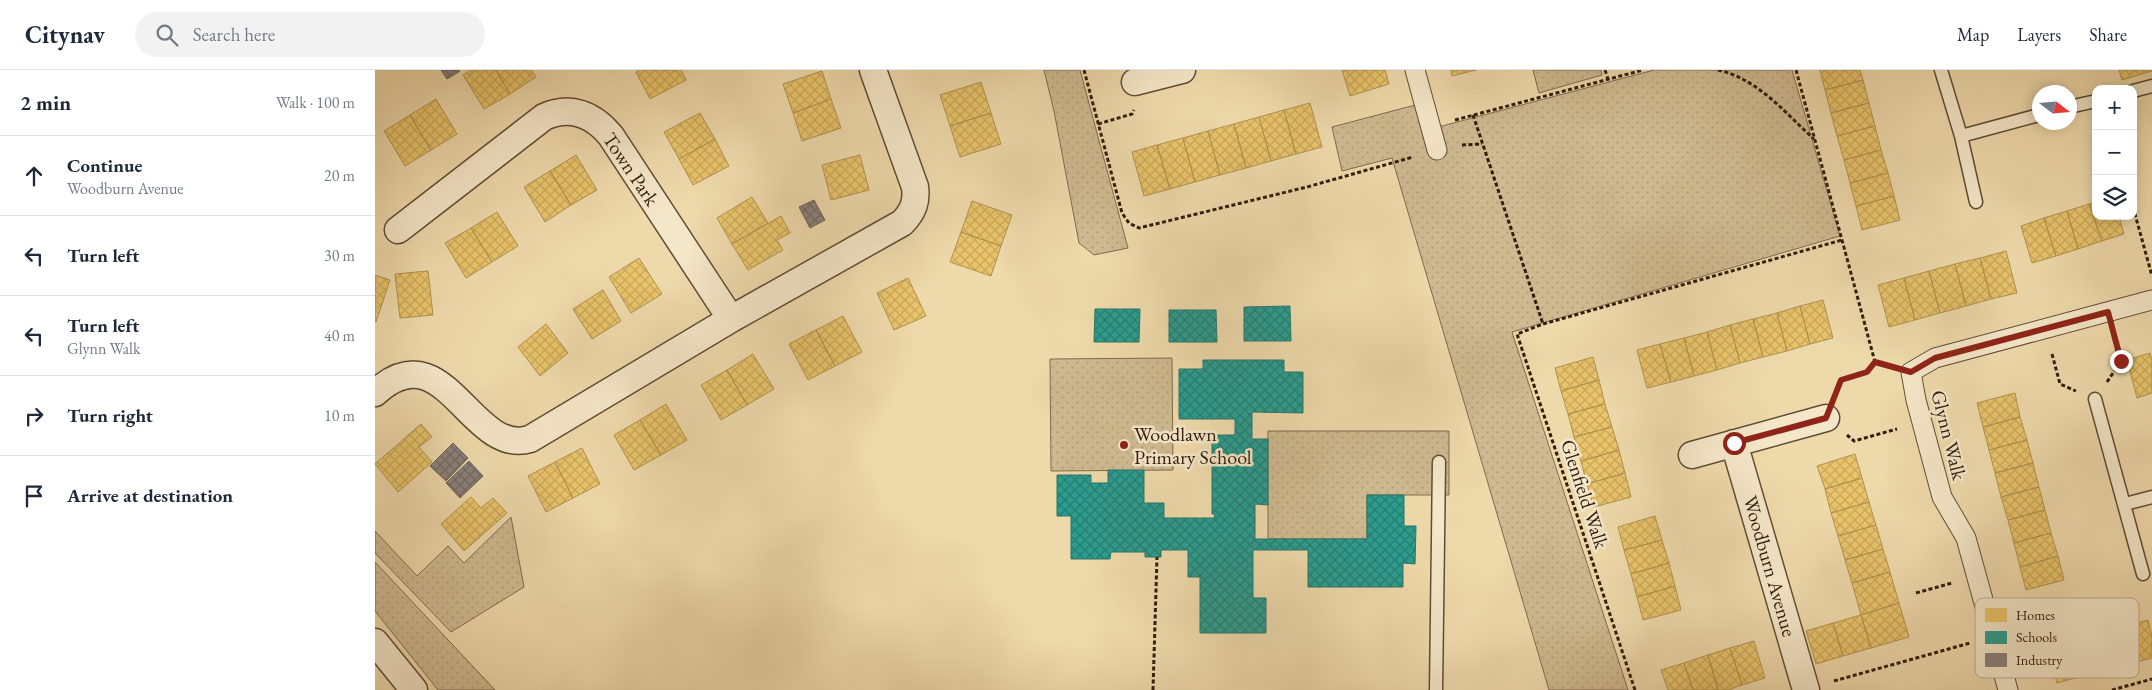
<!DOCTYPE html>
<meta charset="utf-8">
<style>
:root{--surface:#fff;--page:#f2f2f3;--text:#1f2937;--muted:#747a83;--line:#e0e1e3}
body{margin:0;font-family:"EB Garamond",serif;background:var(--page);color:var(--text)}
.controls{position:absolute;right:15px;top:15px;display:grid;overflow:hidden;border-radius:10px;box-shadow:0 2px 12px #0003}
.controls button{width:45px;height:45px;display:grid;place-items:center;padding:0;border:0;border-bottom:1px solid var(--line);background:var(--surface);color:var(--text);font:25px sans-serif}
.compass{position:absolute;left:1657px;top:15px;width:45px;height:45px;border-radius:50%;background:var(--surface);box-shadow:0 2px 12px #0003;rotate:106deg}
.stop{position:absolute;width:15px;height:15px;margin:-11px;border:4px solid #8f2418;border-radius:50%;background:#fff}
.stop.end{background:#8f2418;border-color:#fff;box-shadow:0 1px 5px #0008}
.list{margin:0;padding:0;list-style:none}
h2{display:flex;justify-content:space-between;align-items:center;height:65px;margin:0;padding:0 20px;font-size:21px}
h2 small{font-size:16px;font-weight:400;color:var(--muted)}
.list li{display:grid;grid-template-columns:32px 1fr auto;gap:15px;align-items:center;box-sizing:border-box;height:80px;padding:0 20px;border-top:1px solid var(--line)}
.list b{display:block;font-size:19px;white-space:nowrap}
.list p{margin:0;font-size:16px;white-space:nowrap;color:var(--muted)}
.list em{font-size:16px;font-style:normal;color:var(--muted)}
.icon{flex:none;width:28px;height:28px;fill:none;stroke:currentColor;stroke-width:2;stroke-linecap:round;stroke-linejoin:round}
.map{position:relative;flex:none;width:1777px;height:620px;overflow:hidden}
header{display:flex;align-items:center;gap:30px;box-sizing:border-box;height:70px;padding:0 25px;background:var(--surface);border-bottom:1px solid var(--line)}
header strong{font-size:24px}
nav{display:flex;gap:28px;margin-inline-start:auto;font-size:18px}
.search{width:350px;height:45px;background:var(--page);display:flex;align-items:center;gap:12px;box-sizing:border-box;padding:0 18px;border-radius:28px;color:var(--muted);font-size:19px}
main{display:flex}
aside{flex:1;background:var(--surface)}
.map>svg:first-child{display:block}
</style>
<header>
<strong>Citynav</strong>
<div class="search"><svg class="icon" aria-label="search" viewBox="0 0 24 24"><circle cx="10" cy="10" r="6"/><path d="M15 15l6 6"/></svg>Search here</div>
<nav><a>Map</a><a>Layers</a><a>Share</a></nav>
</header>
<main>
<aside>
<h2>2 min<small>Walk · 100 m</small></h2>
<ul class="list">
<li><svg class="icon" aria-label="ahead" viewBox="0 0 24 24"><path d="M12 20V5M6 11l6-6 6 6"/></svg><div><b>Continue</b><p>Woodburn Avenue</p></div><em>20 m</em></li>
<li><svg class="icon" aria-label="left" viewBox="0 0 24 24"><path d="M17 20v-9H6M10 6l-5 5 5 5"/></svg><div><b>Turn left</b></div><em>30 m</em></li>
<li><svg class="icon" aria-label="left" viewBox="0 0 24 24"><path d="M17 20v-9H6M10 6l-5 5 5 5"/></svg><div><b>Turn left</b><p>Glynn Walk</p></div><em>40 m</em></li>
<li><svg class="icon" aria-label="right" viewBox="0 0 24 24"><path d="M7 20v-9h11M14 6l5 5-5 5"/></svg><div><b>Turn right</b></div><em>10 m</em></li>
<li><svg class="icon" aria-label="arrive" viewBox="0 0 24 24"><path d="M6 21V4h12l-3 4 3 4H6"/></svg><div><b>Arrive at destination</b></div></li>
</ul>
</aside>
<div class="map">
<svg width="1777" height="620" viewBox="0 0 1777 620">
<defs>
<pattern id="green-dots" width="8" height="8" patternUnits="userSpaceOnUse" patternTransform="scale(1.25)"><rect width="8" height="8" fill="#ceb990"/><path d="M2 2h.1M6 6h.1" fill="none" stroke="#b19f7b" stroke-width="1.8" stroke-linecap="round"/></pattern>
<pattern id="homes-cross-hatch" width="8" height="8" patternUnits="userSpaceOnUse" patternTransform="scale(1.25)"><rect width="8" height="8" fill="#e9c46a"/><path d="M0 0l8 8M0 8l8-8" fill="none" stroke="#c8a85b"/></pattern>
<pattern id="schools-cross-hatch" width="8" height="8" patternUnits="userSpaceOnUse" patternTransform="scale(1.25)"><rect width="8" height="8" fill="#2a9d8f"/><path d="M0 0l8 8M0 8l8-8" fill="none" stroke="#257f73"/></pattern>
<pattern id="industry-cross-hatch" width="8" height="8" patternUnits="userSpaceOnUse" patternTransform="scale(1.25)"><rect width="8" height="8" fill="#8a817c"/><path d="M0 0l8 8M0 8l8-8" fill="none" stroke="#716964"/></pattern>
</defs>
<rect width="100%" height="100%" fill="#eed9ab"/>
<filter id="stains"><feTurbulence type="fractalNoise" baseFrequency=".004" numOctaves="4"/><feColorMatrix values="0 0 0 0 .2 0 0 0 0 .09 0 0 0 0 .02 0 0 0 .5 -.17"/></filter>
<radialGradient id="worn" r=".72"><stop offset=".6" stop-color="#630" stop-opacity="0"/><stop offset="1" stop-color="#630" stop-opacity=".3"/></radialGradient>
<path fill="url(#green-dots)" stroke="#806b4e" d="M669 0H705L753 178 719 185 704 173 679 41Z
M1158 0H1226L1227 5 1164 23Z
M1279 0H1417L1465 166 1137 262 1253 620H1174L1017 88 967 101 957 57 1044 34 1052 60Z
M797 288 798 400 676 401 675 289Z
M893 361H1074V425H992V469H893Z
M136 447 149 517 76 562 0 483V461L42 506 73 476 89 493Z
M0 492 120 620H63L0 541Z"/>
<path fill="url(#homes-cross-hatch)" stroke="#b2924e" d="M96 0H121L135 24 109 39 88 5Z
M121 0H156L161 7 135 24Z
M265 0H306L311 10 275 29 261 2Z
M967 0H1010L1014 14 975 26Z
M1076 0H1101L1077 6Z
M1445 0H1485L1488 10 1450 20Z
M1744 0H1777V1L1747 10Z
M447 1 456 29 418 43 408 14Z
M1488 10 1494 33 1456 43 1450 20Z
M606 12 616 43 575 56 565 25Z
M61 29 82 64 56 80 35 45Z
M456 29 466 58 427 71 418 43Z
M935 33 947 77 921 84 909 40Z
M1494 33 1500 56 1462 66 1456 43Z
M909 40 921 84 896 91 884 47Z
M325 43 340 69 304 89 289 62Z
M616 43 626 74 585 87 575 56Z
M35 45 56 80 30 96 9 61Z
M884 47 896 91 871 98 859 54Z
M859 54 871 98 845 105 833 61Z
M1500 56 1506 80 1469 90 1462 66Z
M833 61 845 105 820 112 808 68Z
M808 68 820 112 795 119 782 75Z
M340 69 354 96 318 115 304 89Z
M782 75 795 119 769 126 757 82Z
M1506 80 1513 103 1475 113 1469 90Z
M201 85 222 120 196 135 175 101Z
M485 85 494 120 456 130 447 95Z
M175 101 196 135 170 152 149 117Z
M1513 103 1519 126 1481 136 1475 113Z
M1519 126 1525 150 1487 160 1481 136Z
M377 127 393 153 357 174 342 148Z
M597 131 637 145 626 176 586 162Z
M1721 132V146H1744L1749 164 1727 171 1714 134Z
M1714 134 1727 171 1703 179 1692 141Z
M1692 141 1703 179 1681 186 1669 148Z
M122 142 143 176 117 192 96 158Z
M406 146 415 163 402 170 408 180 373 200 357 174Z
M1669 148 1681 186 1657 193 1646 156Z
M96 158 117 192 91 208 70 173Z
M586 162 626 176 616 206 575 192Z
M1631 181 1642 223 1616 229 1605 188Z
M264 188 287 224 256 243 234 207Z
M1605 188 1616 229 1591 236 1580 194Z
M1580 194 1591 236 1565 243 1554 201Z
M53 201 58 245 25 248 20 204Z
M1554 201 1565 243 1540 250 1529 208Z
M0 205 15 210 1 252 0 251Z
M533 208 551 246 519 260 502 223Z
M1529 208 1540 250 1514 257 1503 215Z
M228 220 246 251 217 269 198 239Z
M1448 230 1458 268 1435 274 1425 236Z
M1425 236 1435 274 1412 281 1402 243Z
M1402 243 1412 281 1388 287 1378 249Z
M468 246 487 282 460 296 441 260Z
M1378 249 1388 287 1365 293 1355 255Z
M171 254 193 283 165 306 143 277Z
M1355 255 1365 293 1342 300 1332 262Z
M441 260 460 296 433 310 414 274Z
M1332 262 1342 300 1319 306 1309 268Z
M1309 268 1319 306 1296 312 1285 274Z
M1285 274 1296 312 1272 318 1262 280Z
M1775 283 1777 291V323L1762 328 1752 290Z
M378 284 399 319 372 335 352 300Z
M1218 287 1224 310 1186 321 1180 298Z
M352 300 372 335 346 350 326 315Z
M1224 310 1230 334 1193 344 1186 321Z
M1640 323 1645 347 1608 357 1602 333Z
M291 334 312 370 286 385 265 350Z
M1230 334 1237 357 1199 367 1193 344Z
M1645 347 1652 370 1614 380 1608 357Z
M265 350 286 385 259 400 239 365Z
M46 354 57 367 44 377 57 392 23 422 0 394Z
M1237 357 1244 380 1206 391 1199 367Z
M1652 370 1658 393 1620 403 1614 380Z
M207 378 225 414 198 428 180 392Z
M1244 380 1250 403 1212 414 1206 391Z
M1480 384 1487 408 1450 419 1442 396Z
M180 392 198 428 171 442 153 406Z
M1658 393 1664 417 1626 427 1620 403Z
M1250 403 1256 427 1219 437 1212 414Z
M1487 408 1494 432 1456 443 1450 419Z
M1664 417 1670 440 1633 450 1626 427Z
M96 427 106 438 118 428 132 443 89 481 66 454Z
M1494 432 1501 455 1463 466 1456 443Z
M1670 440 1676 463 1639 473 1633 450Z
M1280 446 1287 470 1249 480 1243 457Z
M1501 455 1508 479 1470 490 1463 466Z
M1676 463 1683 486 1645 497 1639 473Z
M1287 470 1294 493 1256 504 1249 480Z
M1508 479 1515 502 1477 513 1470 490Z
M1683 486 1689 510 1651 520 1645 497Z
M1294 493 1300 516 1262 527 1256 504Z
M1515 502 1524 533 1486 545 1477 513Z
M1300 516 1306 540 1268 550 1262 527Z
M1524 533 1534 567 1496 578 1486 545Z
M1486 545 1496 578 1468 586 1458 553Z
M1773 550 1777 566V588L1757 593 1748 557Z
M1458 553 1468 586 1441 594 1431 561Z
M1698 570 1707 606 1682 613 1673 576Z
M1379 571 1390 608 1367 615 1355 578Z
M1355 578 1367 615 1353 620H1343L1333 585Z
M1333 585 1343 620H1318L1309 593Z
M1309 593 1318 620H1293L1286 600Z"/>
<path fill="url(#schools-cross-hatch)" stroke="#2c7768" d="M915 236 916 271H869V237Z
M720 239H765L764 272H719Z
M794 240H841L842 272H794Z
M828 290H909V302H928V343L877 342V369H893V435L880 434V469H992V425H1029V456H1041L1040 494 1028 493V517H933V480H878V528H891V563H825V507H813V480H786V487H770V482H736L735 489H696V446H682V405H716V413H733V400H769V433H789V448H839L840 444H837V365H860V349H804V299H828Z"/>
<path fill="url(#industry-cross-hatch)" stroke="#6f635b" d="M66 0H84L85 1 72 9Z
M439 130 450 150 435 158 424 137Z
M78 373 93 388 71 411 55 396Z
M94 391 108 406 85 428 71 413Z"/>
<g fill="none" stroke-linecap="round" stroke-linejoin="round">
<g stroke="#604c34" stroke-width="15">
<path id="service" d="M1566 0 1586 66 1601 132
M1758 21 1777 16
M1694 37 1721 31
M1586 66 1664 45
M1720 329 1768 504
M1750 434 1777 427
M1061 620 1064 392"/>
</g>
<g stroke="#604c34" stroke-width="21">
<path id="pedestrian" d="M1040 0 1062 80
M1633 620 1591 468 1567 427 1541 330 1536 302 1560 288 1777 230"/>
</g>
<g stroke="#604c34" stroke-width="29">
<path id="minor" d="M760 12 807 0
M23 160 169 47C195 35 218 44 236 66L356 249
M0 323C70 258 95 387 155 369L356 249 527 153C538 142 542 132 540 117L498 0
M1359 373 1431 620
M1317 385 1451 348
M0 572 39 620"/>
</g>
<path stroke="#311d0d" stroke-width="3" stroke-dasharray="4 2.5" stroke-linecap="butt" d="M709 0 747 143 754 153 764 158 932 117 1038 87
M1230 0 1233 9
M1343 0C1383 9 1409 42 1439 69
M1421 0 1500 292 1512 295
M1098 45 1168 254
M1080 50 1268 0
M723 54 757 44 759 40
M1087 75 1107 74
M1758 137 1777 206
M1677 284 1685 314 1701 321
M1732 312 1746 291 1740 266
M1462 321 1466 310 1492 302 1500 292
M1472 365 1479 371 1522 359
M1541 523 1577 513
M1459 611 1595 573
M778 620 782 487
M1260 620 1142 264 1168 254 1467 170
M1737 620 1777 609"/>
<use href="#service" stroke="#f4e6c8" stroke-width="12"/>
<use href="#pedestrian" stroke="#f4e6c8" stroke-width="19"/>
<use href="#minor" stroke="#f4e6c8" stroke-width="26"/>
</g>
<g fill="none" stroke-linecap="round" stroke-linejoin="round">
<path stroke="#8f2418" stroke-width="6" d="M1359 373 1451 348 1466 310 1492 302 1500 292 1536 302 1560 288 1733 242 1746 291"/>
</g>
<circle fill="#8f2418" stroke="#f4e6c8" stroke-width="2" cx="749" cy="375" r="5"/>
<g text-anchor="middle" stroke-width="5" stroke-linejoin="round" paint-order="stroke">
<g font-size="20" fill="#311d0d" stroke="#f4e6c8">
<text transform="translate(256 99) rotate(56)" y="7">Town Park</text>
<text transform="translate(1574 365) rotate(76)" y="7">Glynn Walk</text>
<text transform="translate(1210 424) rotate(72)" y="7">Glenfield Walk</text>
<text transform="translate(1395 496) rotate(74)" y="7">Woodburn Avenue</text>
</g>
<g font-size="20" fill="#311d0d" stroke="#f4e6c8" text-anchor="start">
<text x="759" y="371">Woodlawn<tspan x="759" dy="23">Primary School</tspan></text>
</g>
</g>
<rect x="1600" y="528" width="164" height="80" rx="8" fill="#f4e6c8" stroke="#baaa90" stroke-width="1"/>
<rect x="1610" y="538" width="22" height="14" fill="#e9c46a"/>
<rect x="1610" y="561" width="22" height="13" fill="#2a9d8f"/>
<rect x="1610" y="583" width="22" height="14" fill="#8a817c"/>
<g font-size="14" fill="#311d0d">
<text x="1641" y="550">Homes</text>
<text x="1641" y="572">Schools</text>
<text x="1641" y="595">Industry</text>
</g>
<rect width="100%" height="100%" filter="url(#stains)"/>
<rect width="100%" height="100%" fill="url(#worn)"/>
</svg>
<div class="controls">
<button>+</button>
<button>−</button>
<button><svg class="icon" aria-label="layers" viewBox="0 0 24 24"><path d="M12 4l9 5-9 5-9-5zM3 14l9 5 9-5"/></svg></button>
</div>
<svg class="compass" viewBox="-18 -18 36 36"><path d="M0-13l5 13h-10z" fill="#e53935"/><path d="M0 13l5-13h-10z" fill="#747a83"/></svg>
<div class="stop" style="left:1359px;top:373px"></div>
<div class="stop end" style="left:1746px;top:291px"></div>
</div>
</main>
